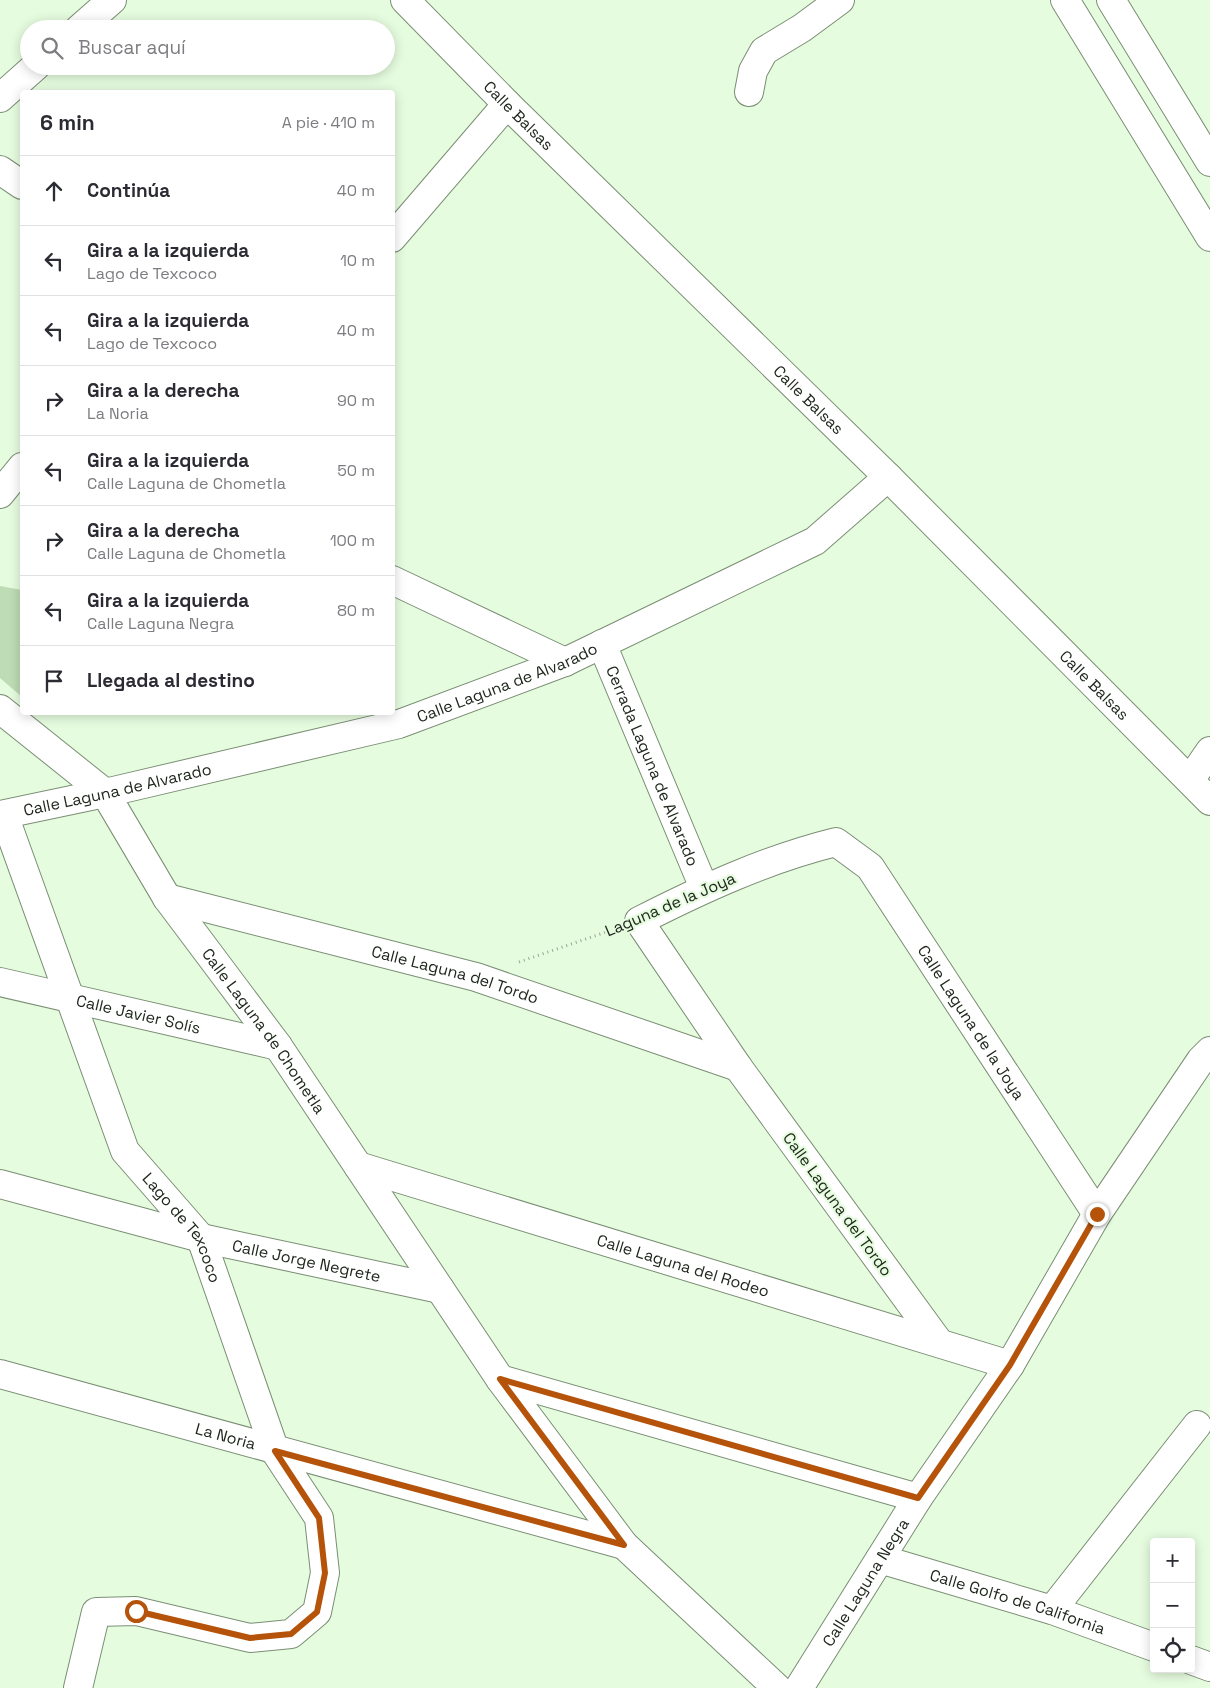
<!DOCTYPE html>
<html lang="es">
<meta charset="utf-8">
<style>
:root{--surface:#fff;--page:#f7f7f7;--text:#2b2b33;--muted:#7c7c81;--line:#e1e1e2}
body{margin:0;font-family:"Space Grotesk",sans-serif;background:var(--page);color:var(--text)}
.controls{position:absolute;right:15px;bottom:15px;display:grid;overflow:hidden;border-radius:5px;box-shadow:0 2px 12px #0003}
.controls button{width:45px;height:45px;display:grid;place-items:center;padding:0;border:0;border-bottom:1px solid var(--line);background:var(--surface);color:var(--text);font:25px sans-serif}
.stop{position:absolute;width:15px;height:15px;margin:-11px;border:4px solid #b45309;border-radius:50%;background:#fff}
.stop.end{background:#b45309;border-color:#fff;box-shadow:0 1px 5px #0008}
.list{margin:0;padding:0;list-style:none}
h2{display:flex;justify-content:space-between;align-items:center;height:65px;margin:0;padding:0 20px;font-size:21px}
h2 small{font-size:16px;font-weight:400;color:var(--muted)}
.list li{display:grid;grid-template-columns:32px 1fr auto;gap:15px;align-items:center;box-sizing:border-box;height:70px;padding:0 20px;border-top:1px solid var(--line)}
.list b{display:block;font-size:19px;white-space:nowrap}
.list p{margin:0;font-size:16px;white-space:nowrap;color:var(--muted)}
.list em{font-size:16px;font-style:normal;color:var(--muted)}
.icon{flex:none;width:28px;height:28px;fill:none;stroke:currentColor;stroke-width:2;stroke-linecap:round;stroke-linejoin:round}
.map{position:relative;flex:none;width:1210px;height:1688px;overflow:hidden}
.search{position:absolute;background:var(--surface);box-shadow:0 2px 12px #0003;left:20px;top:20px;width:375px;height:55px;display:flex;align-items:center;gap:12px;box-sizing:border-box;padding:0 18px;border-radius:28px;color:var(--muted);font-size:19px}
.panel{position:absolute;background:var(--surface);box-shadow:0 2px 12px #0003;left:20px;top:90px;width:375px;height:625px;border-radius:5px}
.map>svg:first-child{display:block}
</style>
<div class="map">
<svg width="1210" height="1688" viewBox="0 0 1210 1688">
<rect width="100%" height="100%" fill="#e6fcdf"/>
<path fill="#bedcb5" d="M0 586 22 590V697L0 678Z"/>
<g fill="none" stroke-linecap="round" stroke-linejoin="round">
<g stroke="#7a8e74" stroke-width="30">
<g id="minor">
<path id="s1" d="M405 0 507 104 888 477 1210 801"/>
<path d="M79 29 112 0"/>
<path d="M749 92 753 71 764 51 802 28 840 0"/>
<path d="M0 98 36 66"/>
<path d="M0 170 22 185"/>
<path d="M392 238 507 104"/>
<path d="M0 494 22 467"/>
<path d="M392 580 565 662"/>
<path id="s2" d="M602 644 704 888"/>
<path id="s3" d="M0 709 105 793 167 898 278 1046 500 1379 624 1545 777 1688"/>
<path d="M1190 780 1210 751"/>
<path id="s4" d="M0 815 105 793 399 724 565 662 815 541 888 477"/>
<path id="s5" d="M4 815 125 1151 201 1238 275 1451 319 1518 325 1573 317 1612 291 1634 250 1638 136 1611 96 1612 78 1688"/>
<path id="s6" d="M167 898 476 977 738 1067"/>
<path id="s7" d="M0 982 278 1046"/>
<path id="s8" d="M358 1166 1010 1365"/>
<path id="s9" d="M0 1184 201 1238 440 1289"/>
<path id="s10" d="M938 1341 738 1067 639 921C702 889 767 859 836 842L870 867 1097 1214"/>
<path id="s11" d="M0 1374 624 1545"/>
<path d="M500 1379 918 1498"/>
<path id="s12" d="M880 1559 1052 1610 1154 1647"/>
<path d="M1052 1610 1197 1425"/>
<path d="M1191 1660 1210 1667"/>
<path id="s13" d="M799 1688 918 1498 1010 1365 1097 1214 1201 1060 1210 1051"/>
</g>
</g>
<g stroke="#7a8e74" stroke-width="30">
<path id="secondary" d="M1065 0 1210 237"/>
</g>
<g stroke="#7a8e74" stroke-width="30">
<path id="trunk" d="M1111 0 1210 162"/>
</g>
<path stroke="#99a994" stroke-width="3" stroke-dasharray="1 4" stroke-linecap="butt" d="M519 962 612 930"/>
<use href="#minor" stroke="#fff" stroke-width="28"/>
<use href="#secondary" stroke="#fff" stroke-width="28"/>
<use href="#trunk" stroke="#fff" stroke-width="28"/>
</g>
<g fill="none" stroke-linecap="round" stroke-linejoin="round">
<path stroke="#b45309" stroke-width="6" d="M136 1611 250 1638 291 1634 317 1612 325 1573 319 1518 275 1451 624 1545 500 1379 918 1498 1010 1365 1097 1214"/>
</g>
<g text-anchor="middle" stroke-width="4.5" stroke-linejoin="round" paint-order="stroke">
<g font-size="16" fill="#20281e" stroke="#e6fcdf">
<text dy="6" stroke="none"><textPath href="#s1" startOffset="162">Calle Balsas</textPath></text>
<text dy="6" stroke="none"><textPath href="#s1" startOffset="568">Calle Balsas</textPath></text>
<text dy="6" stroke="none"><textPath href="#s4" startOffset="525">Calle Laguna de Alvarado</textPath></text>
<text dy="6" stroke="none"><textPath href="#s1" startOffset="972">Calle Balsas</textPath></text>
<text dy="6" stroke="none"><textPath href="#s2" startOffset="132">Cerrada Laguna de Alvarado</textPath></text>
<text dy="6" stroke="none"><textPath href="#s4" startOffset="120">Calle Laguna de Alvarado</textPath></text>
<text transform="translate(670 904) rotate(-23)" y="6">Laguna de la Joya</text>
<text dy="6" stroke="none"><textPath href="#s6" startOffset="298">Calle Laguna del Tordo</textPath></text>
<text dy="6" stroke="none"><textPath href="#s7" startOffset="142">Calle Javier Solís</textPath></text>
<text dy="6" stroke="none"><textPath href="#s10" startOffset="956">Calle Laguna de la Joya</textPath></text>
<text dy="6" stroke="none"><textPath href="#s3" startOffset="421">Calle Laguna de Chometla</textPath></text>
<text transform="translate(838 1204) rotate(54)" y="6">Calle Laguna del Tordo</text>
<text dy="6" stroke="none"><textPath href="#s5" startOffset="454">Lago de Texcoco</textPath></text>
<text dy="6" stroke="none"><textPath href="#s9" startOffset="316">Calle Jorge Negrete</textPath></text>
<text dy="6" stroke="none"><textPath href="#s8" startOffset="340">Calle Laguna del Rodeo</textPath></text>
<text dy="6" stroke="none"><textPath href="#s11" startOffset="234">La Noria</textPath></text>
<text dy="6" stroke="none"><textPath href="#s13" startOffset="125">Calle Laguna Negra</textPath></text>
<text dy="6" stroke="none"><textPath href="#s12" startOffset="144">Calle Golfo de California</textPath></text>
</g>
</g>
</svg>
<div class="controls">
<button>+</button>
<button>−</button>
<button><svg class="icon" aria-label="locate" viewBox="0 0 24 24"><circle cx="12" cy="12" r="6"/><path d="M12 2v4M12 18v4M2 12h4M18 12h4"/></svg></button>
</div>
<div class="stop" style="left:136px;top:1611px"></div>
<div class="stop end" style="left:1097px;top:1214px"></div>
<div class="search"><svg class="icon" aria-label="search" viewBox="0 0 24 24"><circle cx="10" cy="10" r="6"/><path d="M15 15l6 6"/></svg>Buscar aquí</div>
<section class="panel">
<h2>6 min<small>A pie · 410 m</small></h2>
<ul class="list">
<li><svg class="icon" aria-label="ahead" viewBox="0 0 24 24"><path d="M12 20V5M6 11l6-6 6 6"/></svg><div><b>Continúa</b></div><em>40 m</em></li>
<li><svg class="icon" aria-label="left" viewBox="0 0 24 24"><path d="M17 20v-9H6M10 6l-5 5 5 5"/></svg><div><b>Gira a la izquierda</b><p>Lago de Texcoco</p></div><em>10 m</em></li>
<li><svg class="icon" aria-label="left" viewBox="0 0 24 24"><path d="M17 20v-9H6M10 6l-5 5 5 5"/></svg><div><b>Gira a la izquierda</b><p>Lago de Texcoco</p></div><em>40 m</em></li>
<li><svg class="icon" aria-label="right" viewBox="0 0 24 24"><path d="M7 20v-9h11M14 6l5 5-5 5"/></svg><div><b>Gira a la derecha</b><p>La Noria</p></div><em>90 m</em></li>
<li><svg class="icon" aria-label="left" viewBox="0 0 24 24"><path d="M17 20v-9H6M10 6l-5 5 5 5"/></svg><div><b>Gira a la izquierda</b><p>Calle Laguna de Chometla</p></div><em>50 m</em></li>
<li><svg class="icon" aria-label="right" viewBox="0 0 24 24"><path d="M7 20v-9h11M14 6l5 5-5 5"/></svg><div><b>Gira a la derecha</b><p>Calle Laguna de Chometla</p></div><em>100 m</em></li>
<li><svg class="icon" aria-label="left" viewBox="0 0 24 24"><path d="M17 20v-9H6M10 6l-5 5 5 5"/></svg><div><b>Gira a la izquierda</b><p>Calle Laguna Negra</p></div><em>80 m</em></li>
<li><svg class="icon" aria-label="arrive" viewBox="0 0 24 24"><path d="M6 21V4h12l-3 4 3 4H6"/></svg><div><b>Llegada al destino</b></div></li>
</ul>
</section>
</div>
